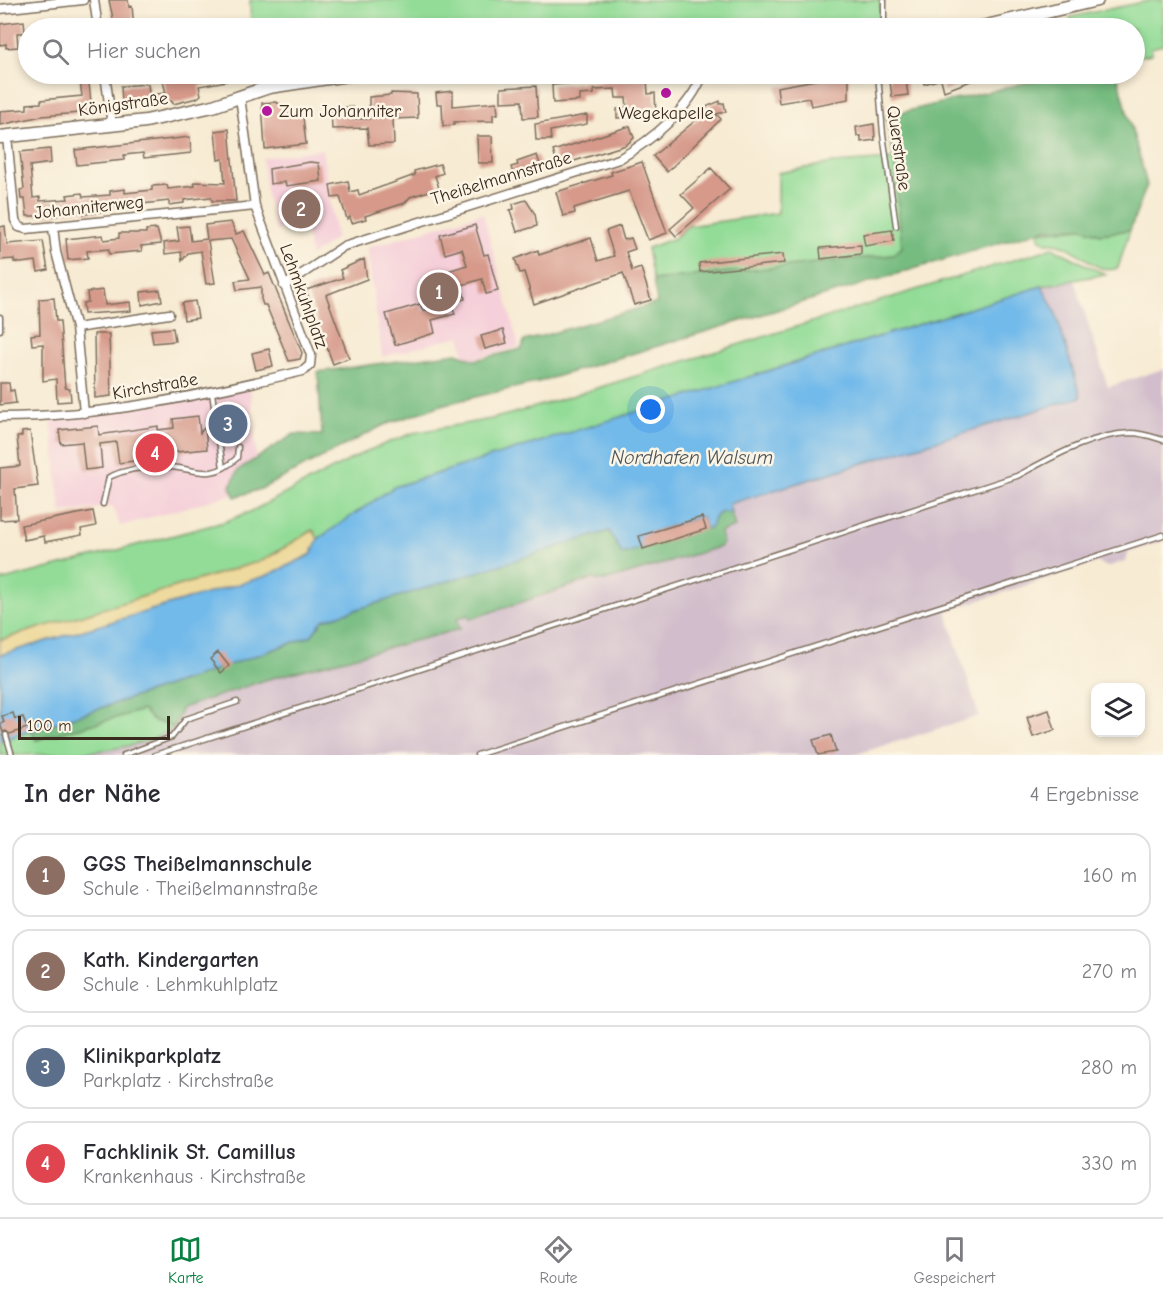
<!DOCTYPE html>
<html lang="de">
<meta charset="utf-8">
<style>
:root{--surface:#fff;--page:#f7f7f7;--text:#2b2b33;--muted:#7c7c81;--line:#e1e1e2;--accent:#0b8043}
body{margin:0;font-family:"Comic Neue",sans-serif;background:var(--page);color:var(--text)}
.controls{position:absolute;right:18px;bottom:18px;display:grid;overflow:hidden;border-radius:12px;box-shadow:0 3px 9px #0003}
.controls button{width:54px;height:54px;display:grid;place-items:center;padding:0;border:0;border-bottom:2px solid var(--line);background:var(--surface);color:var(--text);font:30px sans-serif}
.scale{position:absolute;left:18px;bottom:15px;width:152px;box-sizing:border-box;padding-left:6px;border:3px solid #3b2a1e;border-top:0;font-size:16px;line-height:21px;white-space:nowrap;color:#3b2a1e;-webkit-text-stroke:4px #fcf5e5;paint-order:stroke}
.you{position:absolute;left:651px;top:410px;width:21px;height:21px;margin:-15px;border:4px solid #fff;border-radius:50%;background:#1a73e8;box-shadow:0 0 0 9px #1a73e833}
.badge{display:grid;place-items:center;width:39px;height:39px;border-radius:50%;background:var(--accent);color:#fff;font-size:20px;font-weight:700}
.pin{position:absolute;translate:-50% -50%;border:3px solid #fff;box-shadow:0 2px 6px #0006}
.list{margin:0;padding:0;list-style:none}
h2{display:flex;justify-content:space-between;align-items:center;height:78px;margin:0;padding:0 24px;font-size:26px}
h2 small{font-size:20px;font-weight:400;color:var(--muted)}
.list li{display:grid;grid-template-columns:39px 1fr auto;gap:18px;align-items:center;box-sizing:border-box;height:84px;margin:0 12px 12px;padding:0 12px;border:2px solid var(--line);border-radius:18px}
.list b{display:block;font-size:22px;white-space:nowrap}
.list p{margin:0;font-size:20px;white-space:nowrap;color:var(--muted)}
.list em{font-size:20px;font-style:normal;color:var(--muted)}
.icon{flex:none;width:33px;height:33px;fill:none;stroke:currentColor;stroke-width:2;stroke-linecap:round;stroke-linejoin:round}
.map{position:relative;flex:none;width:1163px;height:755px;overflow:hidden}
.search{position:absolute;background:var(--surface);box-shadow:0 3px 9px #0003;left:18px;right:18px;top:18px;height:66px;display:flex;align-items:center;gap:15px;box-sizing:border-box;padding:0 21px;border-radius:33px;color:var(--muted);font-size:22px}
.sheet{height:462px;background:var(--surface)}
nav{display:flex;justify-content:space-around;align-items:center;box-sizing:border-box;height:84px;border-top:2px solid var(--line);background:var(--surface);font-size:16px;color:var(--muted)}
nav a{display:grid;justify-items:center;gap:3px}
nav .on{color:var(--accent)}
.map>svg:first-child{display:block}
</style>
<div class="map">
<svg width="1163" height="755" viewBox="0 0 1163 755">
<rect width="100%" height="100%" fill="#fcf5e5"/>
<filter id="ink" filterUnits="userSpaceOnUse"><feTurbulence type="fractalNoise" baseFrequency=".0167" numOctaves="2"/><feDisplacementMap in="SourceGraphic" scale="12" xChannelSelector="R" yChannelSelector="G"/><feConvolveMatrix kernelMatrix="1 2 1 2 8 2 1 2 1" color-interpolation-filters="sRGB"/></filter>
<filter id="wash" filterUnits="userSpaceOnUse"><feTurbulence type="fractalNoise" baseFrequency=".008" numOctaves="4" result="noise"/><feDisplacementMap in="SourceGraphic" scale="24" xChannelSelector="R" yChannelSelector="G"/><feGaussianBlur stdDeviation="1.35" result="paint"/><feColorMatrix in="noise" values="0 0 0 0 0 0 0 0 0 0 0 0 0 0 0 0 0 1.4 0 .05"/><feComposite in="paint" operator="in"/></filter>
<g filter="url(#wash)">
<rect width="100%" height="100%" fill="#f7ebd3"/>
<path fill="#f5cfd9" d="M322 149 336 238 311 256 304 222 276 231 267 196 262 158Z
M483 213 519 347 465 361 460 336 382 357 367 248Z
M250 385 259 487 120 526 113 506 61 513 51 419Z"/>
<path fill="#d1bdcb" d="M1074 279 1108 387 1163 369V541L1129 552 1125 561 1107 567 1098 562 946 611 979 716 854 755H0V741L697 518 731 513 729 505 1081 397 1055 311 1042 286Z"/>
<path fill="#93dc97" stroke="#67835a" stroke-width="1.5" d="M250 0H880V28L546 25V28H251Z
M1153 0H1163V45L1151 48 1152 54 1135 57 1134 28H1071L1070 17Z
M894 159 902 247 893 255 653 280 647 248 675 238 688 226 778 213V173L833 163Z
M1083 228 1100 234 1130 230 1118 268C1093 278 1078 240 1046 243L1039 238 1038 232Z
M1052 248C1071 255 1086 267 1106 274L1042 286 394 487 318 539 312 530 264 560 0 640V581L224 522 252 511 367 451 413 433 491 419 529 409Z
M143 710 152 720 174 727C141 755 46 755 0 755V741L31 731 37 740Z"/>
<path fill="#76bc80" stroke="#58734f" stroke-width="1.5" d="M1062 74H1117L1147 185 1130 230 1100 234 1083 228 1046 229 535 383 445 404 384 425 261 489 235 497 230 487 238 470 294 434 322 435 318 372 457 353 475 360 522 349 524 341 657 303 653 280 893 255 902 247 894 159 886 116Z
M721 512 731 513 735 527 720 532 723 543 719 547 604 581 592 579 470 619 469 615 457 618 460 629 265 680 182 708 174 727 152 720 143 710 36 740 31 731 195 677 311 636 323 620 609 530 622 554 711 527 714 518Z"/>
<path fill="#eeda9e" stroke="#94825e" stroke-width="1.5" d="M313 530 318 539 314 553 266 576 0 655V640L264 560Z"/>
<path fill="#72baea" stroke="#567284" stroke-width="1.5" d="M1042 286 1055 311 1081 397 729 504 731 513 721 512 714 518 711 527 706 529 702 517 696 518 646 534 643 548 622 554 609 531 323 620 311 636 195 677 0 741V655L266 576 311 555 318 539 394 487Z"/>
<g id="blocks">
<path fill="#d6998a" d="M109 0H128L129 7 132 6 134 28H115Z
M24 21 25 33H17L18 47 6 48V44L0 45V24Z
M79 74H88L92 112 42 116 0 125V111L27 109V104L41 103V100L82 96Z
M161 74H225L227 81 199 86 201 95 197 98 173 104 172 101 150 103 149 95 166 93Z
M849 74V99L811 106 809 98 779 103 777 87Z
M889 74H905L908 95 892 97Z
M921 74H983L984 76 944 91 941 79 924 84Z
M647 78 648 94 655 93 656 116 617 118V109L627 107 626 98H616L615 89 594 90V94L580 95V101L553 103 552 85Z
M148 84 150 101 122 103 121 86Z
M536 86 538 117 523 118 522 101 501 102V88Z
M453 91V106L497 102 498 114H493V121L454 122V125L443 126 442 104H437L436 93Z
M391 93 417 94 418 118 393 119 394 144 369 145 367 128 332 129 331 108 353 107V119H369V97L391 95Z
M720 101V104L724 103 726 112 716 114 721 119 667 172 653 156 702 115 708 106Z
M276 102 303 117 306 144 265 149 262 103Z
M587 115V124L550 131 551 140H536L535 124Z
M874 124 875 140 861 142V136H857L856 127Z
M630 126 634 138 626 145 558 166 553 151Z
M229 129 236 201H212L211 197 184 200V203L169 205V201L142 204V208L127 209 126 205 99 208 100 212 84 214V210L57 213V216H27L25 199H21L20 190 24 189 20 152 50 149 51 163 30 166 33 198 40 197V201L68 199 67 195 82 193 83 197 110 195V191L125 189V193L152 190V186L167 185 168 189 195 186 194 182 225 183 223 159 218 160 215 131Z
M477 136H492L493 163H478Z
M190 137 191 153 144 158 143 153 124 155V160L77 165 75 150Z
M537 155 542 171 515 180 511 167 518 165 517 162Z
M310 162 319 163 321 181 286 186 285 182 270 184 269 169Z
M642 162 667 233 648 240 629 191 574 208 575 213 563 216 556 192 612 175 611 172Z
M440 164 443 173 435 176 439 188 410 197 405 203 365 216 366 219 352 223 350 217 347 219 340 197 332 198 330 185 348 181 350 192 358 190 359 195 415 175 414 171Z
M711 168 730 189 676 236 670 229 694 208 681 194Z
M526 200 535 214 537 226 517 232 510 210 514 209 513 204Z
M231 222 236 234 244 231 265 275 269 273 302 353 300 359 289 361 266 305H263L261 299V287L237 290 235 281 250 279 231 239 208 241 215 283 206 284 201 251 188 253 182 261 181 252 165 254 164 243 179 241 177 227 189 226 191 241 207 239 205 225Z
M475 225 484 255 488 254 498 291 486 294 482 279 462 285 465 299 451 303 455 314 432 320 435 333 395 345 386 314 420 304 423 311 437 307 429 277 467 265 462 249 445 254 440 235Z
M5 226 7 244 43 241 48 270 38 272 36 261 21 263 14 262V259L0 260V227Z
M620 226 624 240 631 238 635 249 626 252 632 271 641 268 651 300 634 305 623 273 534 304 524 272 520 273 515 259 538 250 539 255 591 238 598 261 614 256 606 231Z
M157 229 161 244 141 246 142 251 109 254V249L87 251 88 258 68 260 66 239 103 235 104 240 119 238V233H146V230Z
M892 230 894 241 865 246 863 234Z
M861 245V254L821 259 820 248Z
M783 254 784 263 700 272 699 263Z
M364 259 367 279 326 295 349 358 333 364 306 290 343 278 340 270Z
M103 290 105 305 130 302 131 311 84 314 83 303 88 302 87 292Z
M160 290 162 301 142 305 141 292Z
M54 298 56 321H60L65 388 70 389 71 401 57 402 56 379 43 381V344L32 345 31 335 40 334 39 299Z
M195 301 198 318 184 320 182 303Z
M173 328 175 341 153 343 151 330Z
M503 330 507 343 485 349 481 336Z
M94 334H109L111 396 95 398Z
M269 349 273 366 256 370 252 353Z
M0 383H9L10 391 14 390 16 403 0 405Z
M198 416 200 433 205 427 207 449 156 454V458L119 463 116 442 100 444 102 468 85 470 82 442 61 444 59 430 98 426 99 435 158 426V430L174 428 173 419Z
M30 431 38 486 15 489 17 519 0 520V468L20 466 17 437 22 436V432Z
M93 511 96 526 81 529 82 535 45 542 44 536 24 540 21 525Z
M702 517 706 529 643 549 639 536Z
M218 652 229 666 221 673 210 659Z
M1049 710 1055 730 1033 737 1027 717Z
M13 713 15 719 23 717 27 728 10 734 6 731 3 732 0 724 4 722 2 716Z
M831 735 836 752 818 755 813 740Z"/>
</g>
</g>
<g filter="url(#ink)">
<use href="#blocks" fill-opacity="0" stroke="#7d6e5d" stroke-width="1.5"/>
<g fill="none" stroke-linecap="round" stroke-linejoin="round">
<g stroke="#7d6e5d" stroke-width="7">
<path id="lane" d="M884 0V28
M878 74 883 134 896 226
M0 317V330
M212 393 223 468
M103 504 109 477C128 468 148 466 170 467 197 469 211 482 237 458L238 447
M6 735 12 755
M124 755 172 737 186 719 237 702
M155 755 1017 476C1051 458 1091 434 1131 433 1142 433 1153 437 1163 440
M477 755 1163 535"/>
</g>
<g stroke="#7d6e5d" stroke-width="11">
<path id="street" d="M94 0 98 28
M0 9 83 0
M105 74 112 125
M7 136 15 220 19 227 26 229 255 206
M53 227 56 252 76 328 84 413
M284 286 344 246 619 159C652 140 690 109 703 74
M76 328 169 314
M0 417C105 417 201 395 303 371L310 365 311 355 255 206 240 97"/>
</g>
<g stroke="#7d6e5d" stroke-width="15">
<path id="secondary" d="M978 28 1097 0
M740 74H748
M0 137 146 121 213 106 269 87 354 74"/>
</g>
<use href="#lane" stroke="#fff" stroke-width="4"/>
<use href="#street" stroke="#fff" stroke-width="8"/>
<use href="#secondary" stroke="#fff" stroke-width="12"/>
</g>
</g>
<g fill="#b5179e" stroke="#fcf5e5" stroke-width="2">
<circle cx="666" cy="93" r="6"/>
<circle cx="267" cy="111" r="6"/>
</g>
<g text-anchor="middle" stroke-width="5" stroke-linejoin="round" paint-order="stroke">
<g font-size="18" fill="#3b2a1e" stroke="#fcf5e5">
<text transform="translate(123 104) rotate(-8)" y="6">Königstraße</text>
<text transform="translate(899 148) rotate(82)" y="6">Querstraße</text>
<text transform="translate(501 178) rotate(-17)" y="6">Theißelmannstraße</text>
<text transform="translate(89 207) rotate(-6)" y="6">Johanniterweg</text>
<text transform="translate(304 296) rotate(70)" y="6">Lehmkuhlplatz</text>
<text transform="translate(155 386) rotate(-10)" y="6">Kirchstraße</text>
</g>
<g font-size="18" fill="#3b2a1e" stroke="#fcf5e5" text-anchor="start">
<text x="279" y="117">Zum Johanniter</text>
<text x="666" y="119" text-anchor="middle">Wegekapelle</text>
</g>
<g font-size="20" font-style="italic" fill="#4c555b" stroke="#fcf5e5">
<text x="692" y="464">Nordhafen Walsum</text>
</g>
</g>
</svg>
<div class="controls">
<button><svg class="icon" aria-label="layers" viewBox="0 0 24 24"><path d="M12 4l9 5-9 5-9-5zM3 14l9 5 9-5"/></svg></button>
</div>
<div class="scale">100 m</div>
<div class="you"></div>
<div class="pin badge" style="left:439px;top:292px;background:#8d6e63">1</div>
<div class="pin badge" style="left:301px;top:209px;background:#8d6e63">2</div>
<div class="pin badge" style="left:228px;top:424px;background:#5c6f8a">3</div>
<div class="pin badge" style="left:155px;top:453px;background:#e0444e">4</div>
<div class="search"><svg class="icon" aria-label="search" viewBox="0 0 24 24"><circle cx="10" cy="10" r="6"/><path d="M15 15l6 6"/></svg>Hier suchen</div>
</div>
<section class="sheet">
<h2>In der Nähe<small>4 Ergebnisse</small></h2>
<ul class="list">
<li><span class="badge" style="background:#8d6e63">1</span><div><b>GGS Theißelmannschule</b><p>Schule · Theißelmannstraße</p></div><em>160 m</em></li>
<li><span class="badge" style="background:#8d6e63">2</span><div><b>Kath. Kindergarten</b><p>Schule · Lehmkuhlplatz</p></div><em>270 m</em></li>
<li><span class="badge" style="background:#5c6f8a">3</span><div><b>Klinikparkplatz</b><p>Parkplatz · Kirchstraße</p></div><em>280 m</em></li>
<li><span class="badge" style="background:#e0444e">4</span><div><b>Fachklinik St. Camillus</b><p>Krankenhaus · Kirchstraße</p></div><em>330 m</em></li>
</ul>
</section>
<nav>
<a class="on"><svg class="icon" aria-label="map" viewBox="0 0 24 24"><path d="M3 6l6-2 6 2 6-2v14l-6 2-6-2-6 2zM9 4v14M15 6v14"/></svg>Karte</a>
<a><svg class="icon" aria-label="directions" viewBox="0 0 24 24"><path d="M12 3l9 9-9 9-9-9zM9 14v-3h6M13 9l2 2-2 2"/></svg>Route</a>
<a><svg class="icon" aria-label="saved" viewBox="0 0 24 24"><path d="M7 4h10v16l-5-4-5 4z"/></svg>Gespeichert</a>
</nav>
